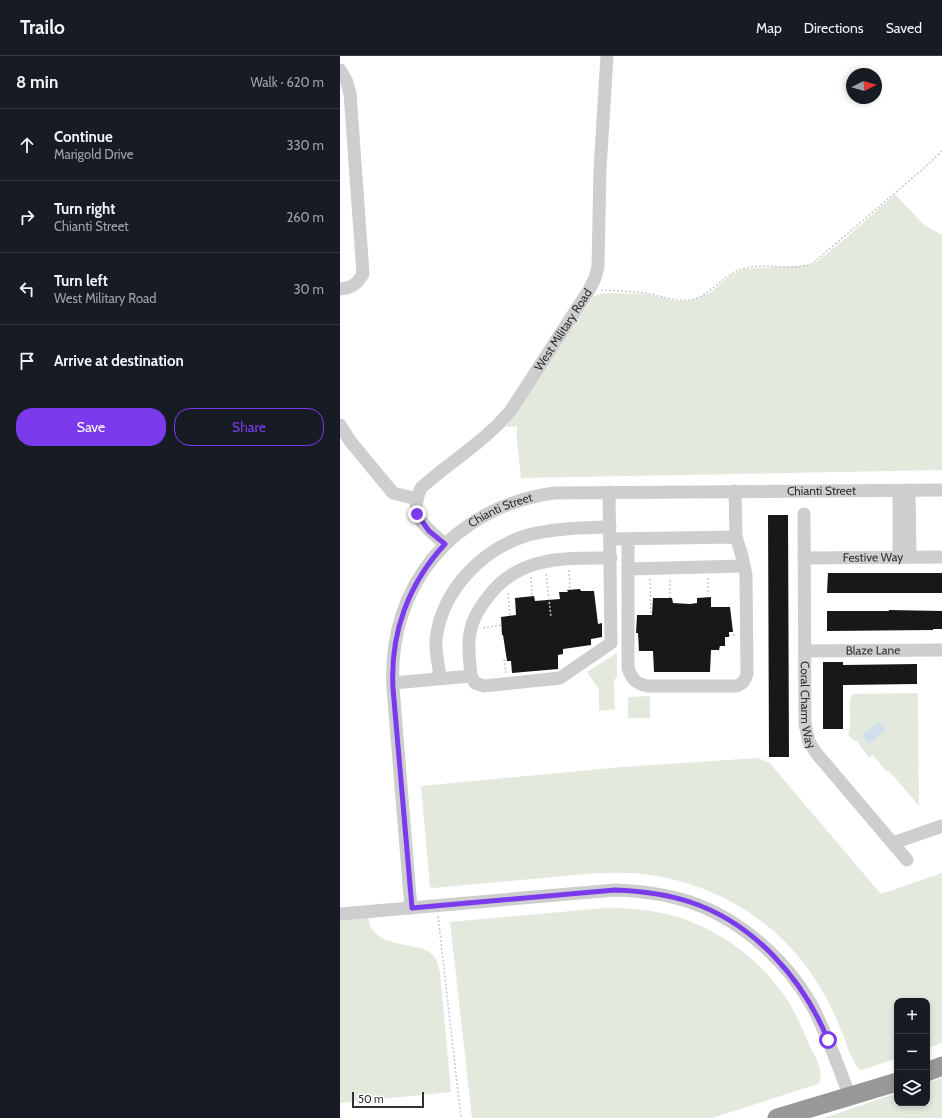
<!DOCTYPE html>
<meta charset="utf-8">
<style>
:root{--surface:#171b24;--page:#20242c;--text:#f1f3f6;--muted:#9ea1a6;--line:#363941;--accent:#7c3aed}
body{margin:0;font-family:Cabin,sans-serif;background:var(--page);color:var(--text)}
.controls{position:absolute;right:12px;bottom:12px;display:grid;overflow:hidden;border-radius:8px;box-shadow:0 2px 6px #0003}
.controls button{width:36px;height:36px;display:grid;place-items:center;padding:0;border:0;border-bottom:1px solid var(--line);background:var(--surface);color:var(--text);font:20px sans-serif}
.compass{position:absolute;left:506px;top:12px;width:36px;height:36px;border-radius:50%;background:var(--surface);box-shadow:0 2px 6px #0003;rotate:85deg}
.scale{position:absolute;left:12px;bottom:10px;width:72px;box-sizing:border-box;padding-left:4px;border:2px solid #313131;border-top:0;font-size:11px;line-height:14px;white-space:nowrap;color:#313131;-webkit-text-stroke:3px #fff;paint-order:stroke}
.stop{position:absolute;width:12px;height:12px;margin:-9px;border:3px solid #7c3aed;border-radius:50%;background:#fff}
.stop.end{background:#7c3aed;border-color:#fff;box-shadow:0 1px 4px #0008}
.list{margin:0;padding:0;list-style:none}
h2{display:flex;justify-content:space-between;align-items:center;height:52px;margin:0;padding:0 16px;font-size:17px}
h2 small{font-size:13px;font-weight:400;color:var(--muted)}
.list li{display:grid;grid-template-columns:26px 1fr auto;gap:12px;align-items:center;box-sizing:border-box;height:72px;padding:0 16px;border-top:1px solid var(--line)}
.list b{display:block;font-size:15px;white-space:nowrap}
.list p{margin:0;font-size:13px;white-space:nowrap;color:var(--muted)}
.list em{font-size:13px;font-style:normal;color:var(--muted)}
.actions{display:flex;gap:8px;padding:12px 16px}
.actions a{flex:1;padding:9px 0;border:1px solid var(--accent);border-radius:16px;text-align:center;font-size:14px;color:var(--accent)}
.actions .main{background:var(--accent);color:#fff}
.icon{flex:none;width:22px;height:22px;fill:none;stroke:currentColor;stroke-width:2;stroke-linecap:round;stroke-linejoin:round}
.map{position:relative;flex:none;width:602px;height:1062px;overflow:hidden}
header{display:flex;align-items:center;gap:24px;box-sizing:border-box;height:56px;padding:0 20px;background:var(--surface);border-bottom:1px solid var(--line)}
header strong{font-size:19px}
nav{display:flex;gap:22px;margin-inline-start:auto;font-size:14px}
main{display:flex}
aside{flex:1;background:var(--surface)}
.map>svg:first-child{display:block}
</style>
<header>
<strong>Trailo</strong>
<nav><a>Map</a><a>Directions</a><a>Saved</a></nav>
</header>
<main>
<aside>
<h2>8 min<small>Walk · 620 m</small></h2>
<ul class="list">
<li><svg class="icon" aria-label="ahead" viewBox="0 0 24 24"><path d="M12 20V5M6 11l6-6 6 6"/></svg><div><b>Continue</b><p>Marigold Drive</p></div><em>330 m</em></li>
<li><svg class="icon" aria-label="right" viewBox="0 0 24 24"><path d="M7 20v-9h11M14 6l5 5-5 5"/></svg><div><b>Turn right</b><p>Chianti Street</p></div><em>260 m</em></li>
<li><svg class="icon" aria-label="left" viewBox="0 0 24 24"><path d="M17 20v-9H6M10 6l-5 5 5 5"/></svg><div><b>Turn left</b><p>West Military Road</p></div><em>30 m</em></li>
<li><svg class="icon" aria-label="arrive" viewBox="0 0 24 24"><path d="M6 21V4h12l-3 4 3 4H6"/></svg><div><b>Arrive at destination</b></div></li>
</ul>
<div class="actions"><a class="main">Save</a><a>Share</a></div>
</aside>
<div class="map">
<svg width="602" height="1062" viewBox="0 0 602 1062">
<rect width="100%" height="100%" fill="#fff"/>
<path fill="#e4e9de" d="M555 138 584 169 602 179V414L181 422 177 386V370L166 371 253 241 259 238 268 237 307 238 336 245H351L370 237 391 219 404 213 470 209 477 206 513 176Z
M277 597V621L274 624 275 653 259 655V633L247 616Z
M578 637 579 750 549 715 547 716 533 699 529 702 516 684 514 685 508 678C513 668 506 644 513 638Z
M310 640V662H288V641Z
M418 702 432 708V710L541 838 602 817V987L587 992V945H557V1002L522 1014 519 1013C510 1003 505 982 499 969 489 945 476 922 459 901 413 846 341 814 269 817 248 817 226 820 205 822 168 825 131 829 94 832L90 831 81 730 282 711Z
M265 852C284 852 303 853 322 857 374 868 424 904 451 950 458 962 464 976 469 989 474 999 486 1017 478 1028L372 1062H132L110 866Z
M28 858C29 862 29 870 32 873 46 894 86 885 95 902 98 906 98 912 100 916L111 1036 0 1047V860Z
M602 1022V1062H484L557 1037V1047H587V1027Z"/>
<path fill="#cfe0ea" d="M539 665 546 674 529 688 522 679Z"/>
<path fill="#181818" d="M428 459H448L449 701H429Z
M488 517H602V537H487Z
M240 533 241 535H254L258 568 262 567V581L251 583V589L223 593V598L218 599V613L172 617 171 605H167L163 579H162L161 561 176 559 175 542 194 540 195 545 220 543 219 536H228L227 534Z
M371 541V551H390L393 576H389V581H385V590H380L379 594H371L370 616H314L313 595H299L298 577H296L297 559H312L313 542H332L333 547 350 548 357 547V542Z
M549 554 602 555V573H593V574L487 575V555H549Z
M483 606H503V609L577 608V628L503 629V673H483Z"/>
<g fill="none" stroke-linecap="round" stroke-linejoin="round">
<path stroke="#c8c8c8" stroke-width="1.5" stroke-dasharray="2 2" stroke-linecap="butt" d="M261 234C275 235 290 235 304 237 321 239 340 249 357 242 375 235 386 216 406 212 427 207 451 215 472 208L583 113 602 95
M229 514 230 534
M206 518 211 561
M191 521 192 540
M368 522V539
M310 523 311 559
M168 537 170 559
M330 542V523
M143 572 162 569
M389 579H396
M166 617 164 603H167
M98 860 121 1062"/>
<g stroke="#cecece" stroke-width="13">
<path d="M0 14 6 24 10 37 23 218C17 228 12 232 0 233"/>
<path d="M0 369 10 385 53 437 77 443"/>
<path d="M569 434 570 501"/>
<path d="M395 435 396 481"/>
<path d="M559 435V501"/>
<path id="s1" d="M464 458 465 668 469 686 477 698 567 804"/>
<path d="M270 483 396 481 402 500 406 519 407 618C405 625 403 627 397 630H307C295 627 292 623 288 612V483"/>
<path id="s2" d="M105 488C98 482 79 467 77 457 75 449 78 439 81 432 111 405 146 385 171 354L249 234 255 222 258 211 260 113 267 0"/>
<path id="s3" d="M464 502 602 501"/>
<path d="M288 513 404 510"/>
<path id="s4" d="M465 595 602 594"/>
<path d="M131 620C130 606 127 591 130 577 132 563 139 552 148 541 178 500 224 502 271 502"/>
<path d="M100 622C99 610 95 596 96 583 102 534 142 493 188 479 215 472 243 472 270 471"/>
<path d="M53 627 131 620 135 627 144 630 220 622 271 587 269 436"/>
<path d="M553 787 602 770"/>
<path id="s5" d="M71 852 53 632C47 530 113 451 214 437L602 434"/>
<path d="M0 858 275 834C301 835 326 838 350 846 400 863 445 903 471 948 487 977 498 1010 510 1041"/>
</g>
<path stroke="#989898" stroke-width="19" d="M587 1016 602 1010
M437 1062 557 1026"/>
</g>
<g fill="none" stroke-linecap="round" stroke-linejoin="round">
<path stroke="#7c3aed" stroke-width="5" d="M77 458 89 475 105 488C68 528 50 578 53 632L72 852 275 834C301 835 326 838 350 846 414 867 463 923 488 984"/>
</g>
<g text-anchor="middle" stroke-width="4" stroke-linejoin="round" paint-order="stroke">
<g font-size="12" fill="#313131" stroke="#fff">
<text dy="4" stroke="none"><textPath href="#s2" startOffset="283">West Military Road</textPath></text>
<text dy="4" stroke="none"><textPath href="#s5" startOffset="768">Chianti Street</textPath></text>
<text dy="4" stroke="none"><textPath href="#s5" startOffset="444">Chianti Street</textPath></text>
<text dy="4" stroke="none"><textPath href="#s3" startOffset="69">Festive Way</textPath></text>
<text dy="4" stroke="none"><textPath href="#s4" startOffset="68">Blaze Lane</textPath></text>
<text dy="4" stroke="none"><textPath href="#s1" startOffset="191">Coral Charm Way</textPath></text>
</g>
</g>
</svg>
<div class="controls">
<button>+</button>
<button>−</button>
<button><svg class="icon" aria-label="layers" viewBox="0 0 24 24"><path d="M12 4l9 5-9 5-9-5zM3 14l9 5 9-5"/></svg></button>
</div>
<svg class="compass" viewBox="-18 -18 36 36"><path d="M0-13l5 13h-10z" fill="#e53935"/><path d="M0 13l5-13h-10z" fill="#9ea1a6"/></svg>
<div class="scale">50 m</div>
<div class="stop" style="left:488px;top:984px"></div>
<div class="stop end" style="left:77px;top:458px"></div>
</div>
</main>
